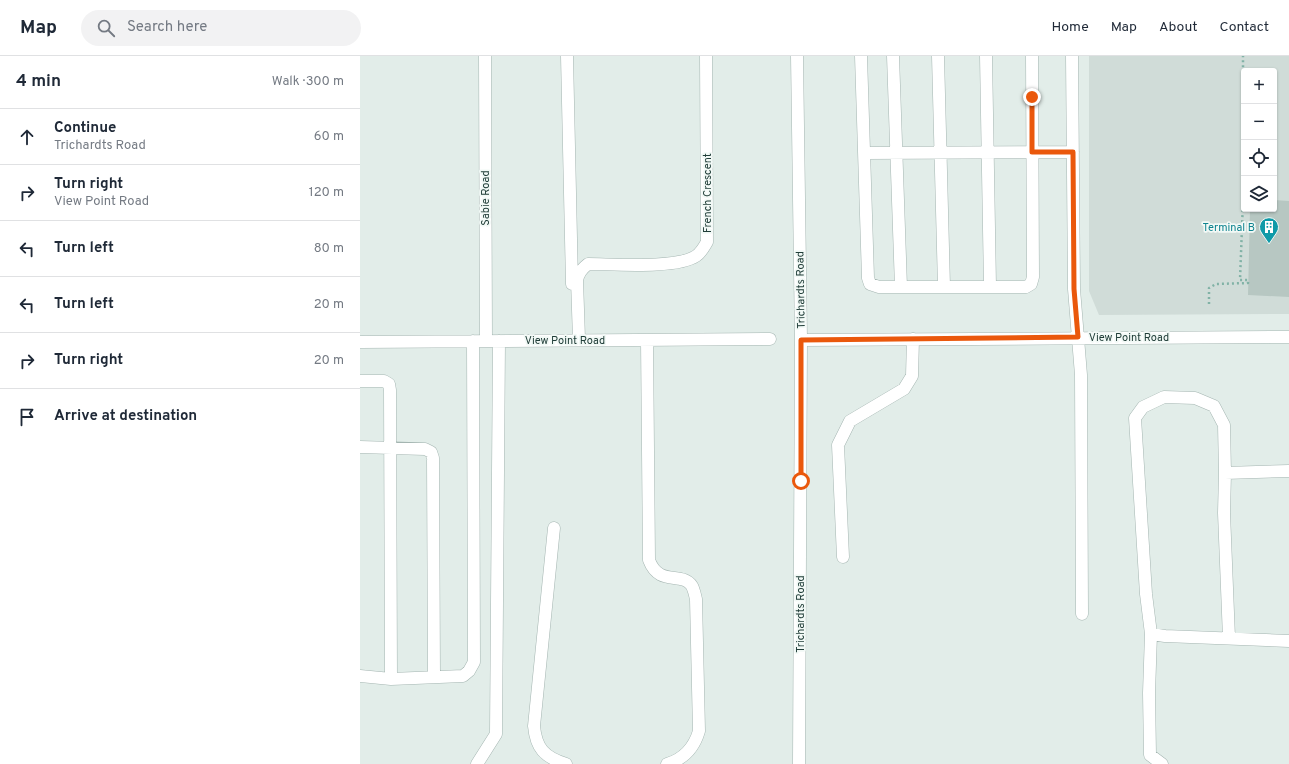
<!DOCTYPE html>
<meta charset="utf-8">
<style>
:root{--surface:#fff;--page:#f2f2f3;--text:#1f2937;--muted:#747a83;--line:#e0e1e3}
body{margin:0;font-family:Overpass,sans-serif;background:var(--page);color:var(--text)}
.controls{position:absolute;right:12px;top:12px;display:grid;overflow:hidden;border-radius:4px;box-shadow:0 1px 3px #0004}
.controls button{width:36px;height:36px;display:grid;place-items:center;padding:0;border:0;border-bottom:1px solid var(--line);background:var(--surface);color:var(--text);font:20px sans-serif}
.stop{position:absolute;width:12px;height:12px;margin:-9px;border:3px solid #ea580c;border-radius:50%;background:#fff}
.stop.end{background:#ea580c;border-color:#fff;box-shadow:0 1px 4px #0008}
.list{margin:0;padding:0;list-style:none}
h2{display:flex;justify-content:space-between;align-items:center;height:52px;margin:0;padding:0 16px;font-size:17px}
h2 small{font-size:13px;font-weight:400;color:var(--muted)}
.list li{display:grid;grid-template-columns:26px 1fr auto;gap:12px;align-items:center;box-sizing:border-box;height:56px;padding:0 16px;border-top:1px solid var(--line)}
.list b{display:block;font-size:15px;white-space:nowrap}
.list p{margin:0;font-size:13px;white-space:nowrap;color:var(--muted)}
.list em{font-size:13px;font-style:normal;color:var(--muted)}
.icon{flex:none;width:22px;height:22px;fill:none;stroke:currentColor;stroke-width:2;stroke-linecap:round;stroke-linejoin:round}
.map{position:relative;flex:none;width:929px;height:708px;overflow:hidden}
header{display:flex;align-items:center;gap:24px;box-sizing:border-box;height:56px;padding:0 20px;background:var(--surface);border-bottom:1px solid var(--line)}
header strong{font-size:19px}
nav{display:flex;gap:22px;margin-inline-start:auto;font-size:14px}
.search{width:280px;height:36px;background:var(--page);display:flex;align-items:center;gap:10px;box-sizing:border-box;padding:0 14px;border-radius:22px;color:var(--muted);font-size:15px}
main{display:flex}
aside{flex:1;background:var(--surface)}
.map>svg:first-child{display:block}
</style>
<header>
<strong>Map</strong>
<div class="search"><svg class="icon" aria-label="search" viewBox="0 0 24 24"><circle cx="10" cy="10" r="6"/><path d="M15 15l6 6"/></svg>Search here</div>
<nav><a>Home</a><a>Map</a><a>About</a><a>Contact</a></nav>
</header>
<main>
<aside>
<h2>4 min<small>Walk · 300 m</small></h2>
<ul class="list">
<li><svg class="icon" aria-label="ahead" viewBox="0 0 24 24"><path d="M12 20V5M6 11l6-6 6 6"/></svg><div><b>Continue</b><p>Trichardts Road</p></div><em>60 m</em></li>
<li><svg class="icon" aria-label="right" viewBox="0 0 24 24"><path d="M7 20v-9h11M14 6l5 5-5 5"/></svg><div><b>Turn right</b><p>View Point Road</p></div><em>120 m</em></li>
<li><svg class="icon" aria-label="left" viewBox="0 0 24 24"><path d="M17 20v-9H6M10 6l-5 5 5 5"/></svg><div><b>Turn left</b></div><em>80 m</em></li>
<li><svg class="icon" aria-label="left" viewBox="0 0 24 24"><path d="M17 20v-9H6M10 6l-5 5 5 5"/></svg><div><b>Turn left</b></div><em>20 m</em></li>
<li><svg class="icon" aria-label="right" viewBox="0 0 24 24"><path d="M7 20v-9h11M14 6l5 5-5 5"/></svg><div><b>Turn right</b></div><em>20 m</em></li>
<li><svg class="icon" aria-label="arrive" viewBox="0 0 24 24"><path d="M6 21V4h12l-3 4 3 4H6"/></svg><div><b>Arrive at destination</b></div></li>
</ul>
</aside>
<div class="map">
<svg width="929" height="708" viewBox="0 0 929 708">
<rect width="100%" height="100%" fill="#e2ede9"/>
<path fill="#d0dcd8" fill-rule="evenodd" d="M729 0H929V258L739 259 729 235ZM884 15H914V153H884Z"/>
<path fill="#b7c7c2" d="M914 144 929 145V241L888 239 890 153H914Z"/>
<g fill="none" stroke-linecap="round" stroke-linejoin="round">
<g stroke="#a4b5b1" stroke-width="13">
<path id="minor" d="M125 0 126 285
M207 0 212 228
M437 0 441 284 439 708
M501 0 508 222 510 228 519 231H666L671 228 673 221 672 0
M533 0 541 231
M578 0 584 231
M626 0 630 230
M712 0 714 233 721 319 722 558
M504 97 713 96
M219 283 217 224C219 216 222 213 228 208 253 208 317 213 336 200 341 197 344 191 347 186L346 0
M287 284 289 504C299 531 322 515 332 530 334 534 335 539 336 543L339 675C334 692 324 703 307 708
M441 284 929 281
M0 286 410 283
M0 325H24L29 328 30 334 31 623
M0 391 65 393 71 396 73 402 74 621
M929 415 865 417 864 369 854 350 835 342 804 341 783 351 775 362 786 538 791 578 805 580 929 585
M865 417 864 457 869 582
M194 472 174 670C176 692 184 701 206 708
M483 501 478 389 490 365 544 333 552 320 553 283
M791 578 789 637 790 699 802 708
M0 620 31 623 103 620 109 615 114 606 113 285
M117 708 136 678 139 285"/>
</g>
<path stroke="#81b2a6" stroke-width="2.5" stroke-dasharray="2 3" stroke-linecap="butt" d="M849 248V232L856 228 888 227V224H880L883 145V0"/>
<use href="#minor" stroke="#fff" stroke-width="12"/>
</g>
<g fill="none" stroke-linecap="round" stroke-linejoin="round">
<path stroke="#ea580c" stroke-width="5" d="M441 425V284L718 281 714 233 713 96H672V41"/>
</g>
<defs>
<g id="building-pin" transform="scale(1)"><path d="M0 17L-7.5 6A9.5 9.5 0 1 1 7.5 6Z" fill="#0f9aa8" stroke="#f2f9f6"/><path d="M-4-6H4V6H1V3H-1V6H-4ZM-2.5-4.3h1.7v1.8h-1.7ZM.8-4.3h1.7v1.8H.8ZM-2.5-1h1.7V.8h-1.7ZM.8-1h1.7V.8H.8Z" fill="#fff"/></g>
</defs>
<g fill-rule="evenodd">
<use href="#building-pin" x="909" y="171"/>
</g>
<g text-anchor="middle" stroke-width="3.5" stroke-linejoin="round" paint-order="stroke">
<g font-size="11" fill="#213e39" stroke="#f2f9f6">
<text transform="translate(347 137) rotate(-90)" y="4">French Crescent</text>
<text transform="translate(125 142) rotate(-90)" y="4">Sabie Road</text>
<text transform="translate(440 234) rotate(-91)" y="4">Trichardts Road</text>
<text x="769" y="285">View Point Road</text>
<text x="205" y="288">View Point Road</text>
<text transform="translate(440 558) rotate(-90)" y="4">Trichardts Road</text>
</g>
<g font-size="11" fill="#0d838f" stroke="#f2f9f6" text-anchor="end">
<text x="895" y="175">Terminal B</text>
</g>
</g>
</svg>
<div class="controls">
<button>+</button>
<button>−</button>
<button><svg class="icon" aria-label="locate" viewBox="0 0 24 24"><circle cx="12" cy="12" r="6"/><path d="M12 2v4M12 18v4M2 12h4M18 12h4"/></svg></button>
<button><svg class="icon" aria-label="layers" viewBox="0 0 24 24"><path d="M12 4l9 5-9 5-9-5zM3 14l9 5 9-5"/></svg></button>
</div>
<div class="stop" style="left:441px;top:425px"></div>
<div class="stop end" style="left:672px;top:41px"></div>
</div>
</main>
